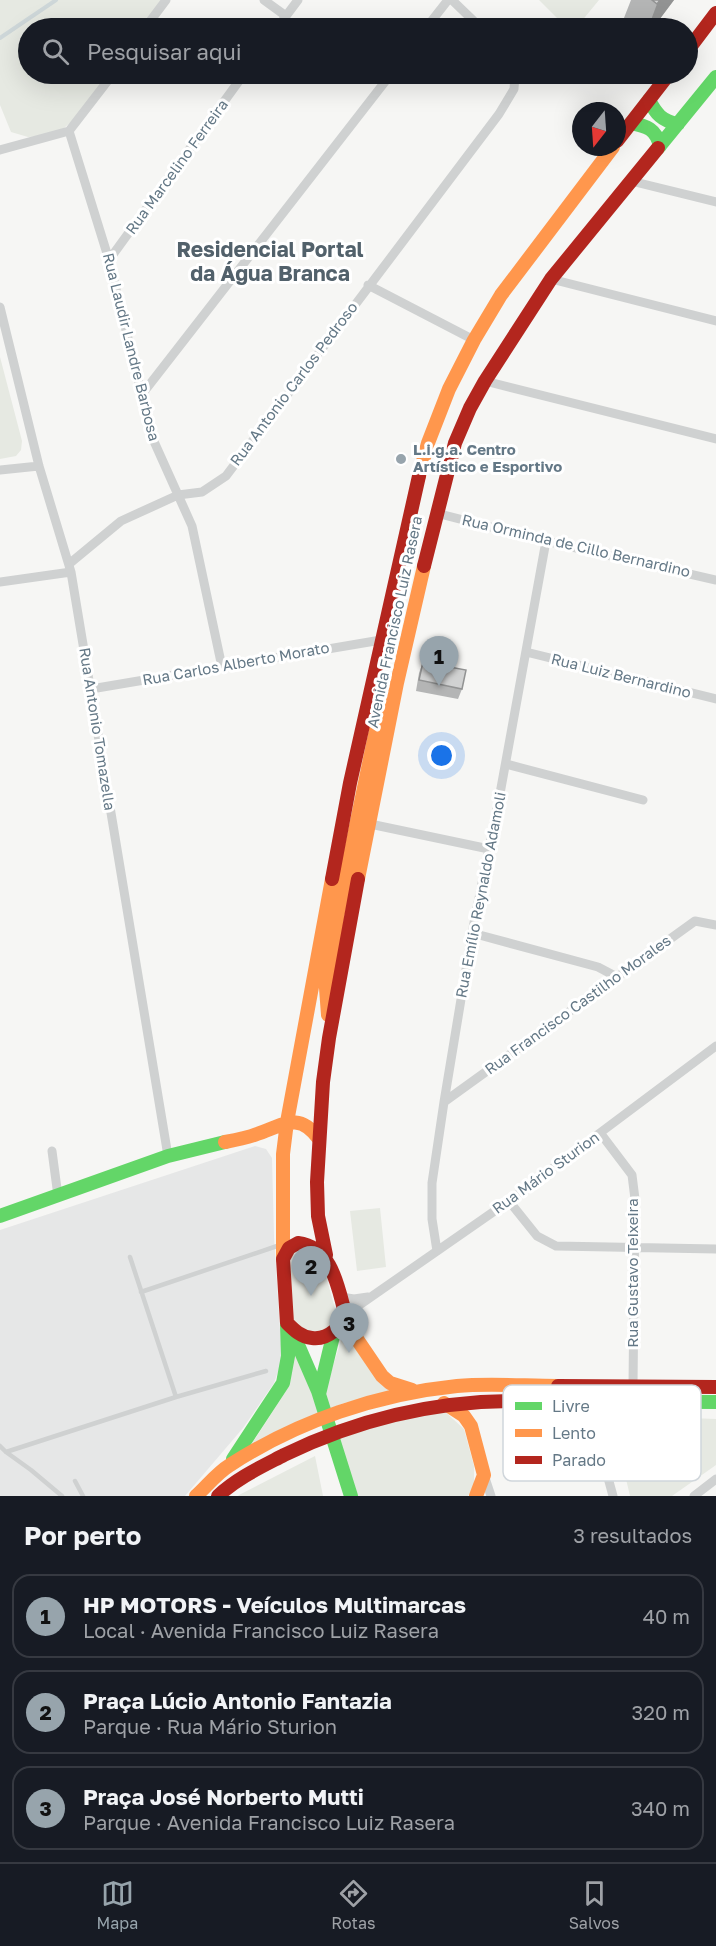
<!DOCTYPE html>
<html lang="pt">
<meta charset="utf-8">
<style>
:root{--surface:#171b24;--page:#20242c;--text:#f1f3f6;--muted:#9ea1a6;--line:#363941;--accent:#97a4ac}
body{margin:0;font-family:"Golos Text",sans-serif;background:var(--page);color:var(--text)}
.compass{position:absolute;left:572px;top:102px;width:54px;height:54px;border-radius:50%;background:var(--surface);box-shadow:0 6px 24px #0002;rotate:197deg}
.you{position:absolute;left:442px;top:756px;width:21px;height:21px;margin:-15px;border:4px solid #fff;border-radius:50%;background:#1a73e8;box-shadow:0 0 0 9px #1a73e833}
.badge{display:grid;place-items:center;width:39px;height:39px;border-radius:50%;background:var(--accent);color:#111;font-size:20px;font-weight:700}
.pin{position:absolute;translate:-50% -50px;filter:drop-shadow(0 2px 3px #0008)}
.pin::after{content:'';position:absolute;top:32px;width:21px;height:18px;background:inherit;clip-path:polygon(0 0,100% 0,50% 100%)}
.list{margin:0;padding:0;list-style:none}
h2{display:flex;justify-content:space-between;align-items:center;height:78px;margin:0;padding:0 24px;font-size:26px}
h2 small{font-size:20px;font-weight:400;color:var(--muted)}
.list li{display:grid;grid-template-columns:39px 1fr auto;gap:18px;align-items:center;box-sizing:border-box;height:84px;margin:0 12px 12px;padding:0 12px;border:2px solid var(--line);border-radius:18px}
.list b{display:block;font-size:22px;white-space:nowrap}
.list p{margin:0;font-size:20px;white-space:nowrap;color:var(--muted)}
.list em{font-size:20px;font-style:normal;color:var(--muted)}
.icon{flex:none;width:33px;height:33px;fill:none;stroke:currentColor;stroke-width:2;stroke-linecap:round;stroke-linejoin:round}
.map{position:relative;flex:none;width:716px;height:1496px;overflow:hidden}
.search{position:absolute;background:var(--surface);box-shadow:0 6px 24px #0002;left:18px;right:18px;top:18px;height:66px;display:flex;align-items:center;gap:15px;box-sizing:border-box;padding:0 21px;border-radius:33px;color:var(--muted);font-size:22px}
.sheet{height:366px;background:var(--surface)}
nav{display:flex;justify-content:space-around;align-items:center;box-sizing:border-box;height:84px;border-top:2px solid var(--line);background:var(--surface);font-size:16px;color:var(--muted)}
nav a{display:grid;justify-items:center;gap:3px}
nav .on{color:var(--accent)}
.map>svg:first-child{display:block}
</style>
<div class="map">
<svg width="716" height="1496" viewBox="0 0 716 1496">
<rect width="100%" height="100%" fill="#f6f6f4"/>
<path fill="#e6e7e7" d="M255 1146 266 1149 272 1158 274 1237 282 1360 274 1383 243 1428 185 1496H0V1230Z"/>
<path fill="#e6e9e2" d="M0 0H169L146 28H28V74H108L91 104 63 129 46 136 28 137 11 132 0 105Z
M539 0H599L576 28H567Z
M0 357 22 441 21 450 16 456 0 459Z
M380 1208 386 1267 357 1271 350 1211Z
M302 1248 313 1253 322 1262 338 1319 321 1334 310 1333 293 1322 288 1263 292 1253Z
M344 1331 396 1391 344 1403 329 1409 325 1391Z
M292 1343 300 1356 319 1413 251 1445 290 1385Z
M442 1409 464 1429 474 1466V1485L468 1496H358L338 1436Z
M611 1415 716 1419V1465L672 1496H630Z
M315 1456 323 1496H238L239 1495Z"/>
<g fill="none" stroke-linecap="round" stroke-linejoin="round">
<path stroke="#ced7d9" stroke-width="4" d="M0 38 56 0"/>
<path stroke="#cfd1d1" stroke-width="4.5" d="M130 1257 176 1397
M141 1292 280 1245
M0 1446 6 1452 31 1470 62 1496
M6 1452 176 1397 266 1371
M75 1481 83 1496"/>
<path stroke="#cfd1d1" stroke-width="9" d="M264 0 286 16
M452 0 481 28
M145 28 166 0
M277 28 298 0
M426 28 448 0
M69 131 109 260 152 437 192 526 222 667
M0 150 69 131 113 74
M631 181 716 202
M109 260 244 74
M551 279 716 321
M368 285 474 340
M0 307 39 466 71 572 168 1156
M485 381 716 439
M143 393 391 74
M0 470 39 466
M436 513 546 541 716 580
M69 564 121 521 178 495 202 492 226 476 499 114 514 89 515 74
M0 582 71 572
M526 652 716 699
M91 689 381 640
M506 764 643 800
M370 824 489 849
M472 933 598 967 617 977
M444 1102 695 921 716 925
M601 1134 632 1175 635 1199 633 1386
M52 1151 58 1196
M509 1201 537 1236 556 1246 716 1249
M437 1251 432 1219V1183L444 1102 472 933 499 799 546 541
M341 1297 354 1299 368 1297
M345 1315 509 1201 716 1046
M587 1401 613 1496
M484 1475 491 1496
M694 1496 716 1479"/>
<path stroke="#63d668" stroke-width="14" d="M649 100C656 114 662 121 678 124
M631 123C647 126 656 129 660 146
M658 148 716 77
M0 1216 168 1156 225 1142
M292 1331 318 1391 351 1496
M319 1394 334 1332
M515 1401 716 1402
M233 1459 283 1383 288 1356 287 1325"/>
<path stroke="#ff974d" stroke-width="14" d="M419 476 428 443 449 389 474 340 501 295 613 147
M358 879 397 683 424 566
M328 1015 326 988 338 913 377 725 389 700
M225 1142C236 1140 247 1138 257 1134 283 1125 299 1111 319 1139
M283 1259V1154L287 1122 332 879
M344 1320 382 1376 390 1383 412 1390
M444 1403 464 1416 471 1426 484 1475 476 1496
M196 1496C207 1486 217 1473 230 1465 298 1421 377 1394 457 1386 490 1383 525 1386 558 1386"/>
<path stroke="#b3261e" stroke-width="14" d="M688 50 716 13
M617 141 669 74
M424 566 455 443 470 408 485 381 551 279 658 148
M332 879 350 783 419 476
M298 1243C330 1247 337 1282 344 1309 346 1326 327 1340 312 1338 301 1337 294 1330 287 1323L283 1259 289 1248Z
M326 1255 318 1216 317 1182 323 1082 329 1038 358 879
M558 1386 716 1387
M218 1496C237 1478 261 1467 284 1455 358 1419 433 1401 515 1401"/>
</g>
<path fill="#b4b5b5" d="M631 0H674L653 28H629L622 23Z
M423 662 462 689 458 699 416 691 419 673Z"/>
<path fill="#929393" d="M660 0H674L653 28H648L657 4Z"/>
<path fill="#d1d2d2" stroke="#929393" stroke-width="1.5" d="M652 0H660L657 4Z
M423 662 466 670 462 689 419 680Z"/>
<circle fill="#97a4ac" stroke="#fff" stroke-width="2" cx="401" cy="459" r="6"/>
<g text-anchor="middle" stroke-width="6" stroke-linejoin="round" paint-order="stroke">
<g font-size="15" fill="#647886" stroke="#fff">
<text transform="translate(177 167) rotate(-54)" y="5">Rua Marcelino Ferreira</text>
<text transform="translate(131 347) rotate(76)" y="5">Rua Laudir Landre Barbosa</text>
<text transform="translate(294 384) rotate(-53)" y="5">Rua Antonio Carlos Pedroso</text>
<text transform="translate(576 546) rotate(13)" y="5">Rua Orminda de Cillo Bernardino</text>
<text transform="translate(395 622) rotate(-78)" y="5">Avenida Francisco Luiz Rasera</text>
<text transform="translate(236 664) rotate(-10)" y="5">Rua Carlos Alberto Morato</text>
<text transform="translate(621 676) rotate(14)" y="5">Rua Luiz Bernardino</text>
<text transform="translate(97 729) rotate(81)" y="5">Rua Antonio Tomazella</text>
<text transform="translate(481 895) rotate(-79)" y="5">Rua Emílio Reynaldo Adamoli</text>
<text transform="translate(578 1005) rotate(-36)" y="5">Rua Francisco Castilho Morales</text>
<text transform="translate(546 1173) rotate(-36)" y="5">Rua Mário Sturion</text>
<text transform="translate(633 1273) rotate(-90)" y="5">Rua Gustavo Teixeira</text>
</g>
<g font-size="15" font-weight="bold" fill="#647886" stroke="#fff" text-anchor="start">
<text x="413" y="455">L.i.g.a. Centro<tspan x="413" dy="17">Artístico e Esportivo</tspan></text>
</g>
<g font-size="21" font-weight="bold" fill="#52616b" stroke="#fff">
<text x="270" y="257">Residencial Portal<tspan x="270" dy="24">da Água Branca</tspan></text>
</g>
</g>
<rect x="503" y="1385" width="198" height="96" rx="9" fill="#fff" stroke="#d0d6db" stroke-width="1.5"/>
<rect x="515" y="1402" width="27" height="8" fill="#63d668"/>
<rect x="515" y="1429" width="27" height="8" fill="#ff974d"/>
<rect x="515" y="1456" width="27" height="8" fill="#b3261e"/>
<g font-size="16" fill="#647886">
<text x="552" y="1412">Livre</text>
<text x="552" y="1439">Lento</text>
<text x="552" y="1466">Parado</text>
</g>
</svg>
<svg class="compass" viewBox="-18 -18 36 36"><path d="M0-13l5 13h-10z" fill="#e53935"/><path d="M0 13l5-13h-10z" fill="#9ea1a6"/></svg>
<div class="you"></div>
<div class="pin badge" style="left:439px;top:686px">1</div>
<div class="pin badge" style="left:311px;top:1296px">2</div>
<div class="pin badge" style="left:349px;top:1353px">3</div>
<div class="search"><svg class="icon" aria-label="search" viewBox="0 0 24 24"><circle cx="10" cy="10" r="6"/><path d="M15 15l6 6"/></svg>Pesquisar aqui</div>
</div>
<section class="sheet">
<h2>Por perto<small>3 resultados</small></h2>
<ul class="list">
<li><span class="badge">1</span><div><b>HP MOTORS - Veículos Multimarcas</b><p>Local · Avenida Francisco Luiz Rasera</p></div><em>40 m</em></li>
<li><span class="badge">2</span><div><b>Praça Lúcio Antonio Fantazia</b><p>Parque · Rua Mário Sturion</p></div><em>320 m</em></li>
<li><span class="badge">3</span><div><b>Praça José Norberto Mutti</b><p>Parque · Avenida Francisco Luiz Rasera</p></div><em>340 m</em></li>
</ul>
</section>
<nav>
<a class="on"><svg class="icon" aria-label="map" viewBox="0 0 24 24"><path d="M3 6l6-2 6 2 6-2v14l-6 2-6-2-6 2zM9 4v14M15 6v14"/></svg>Mapa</a>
<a><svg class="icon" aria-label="directions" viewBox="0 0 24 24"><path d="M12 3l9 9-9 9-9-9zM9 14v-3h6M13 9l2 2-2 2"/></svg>Rotas</a>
<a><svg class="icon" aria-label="saved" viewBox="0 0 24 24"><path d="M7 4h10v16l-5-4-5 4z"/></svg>Salvos</a>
</nav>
